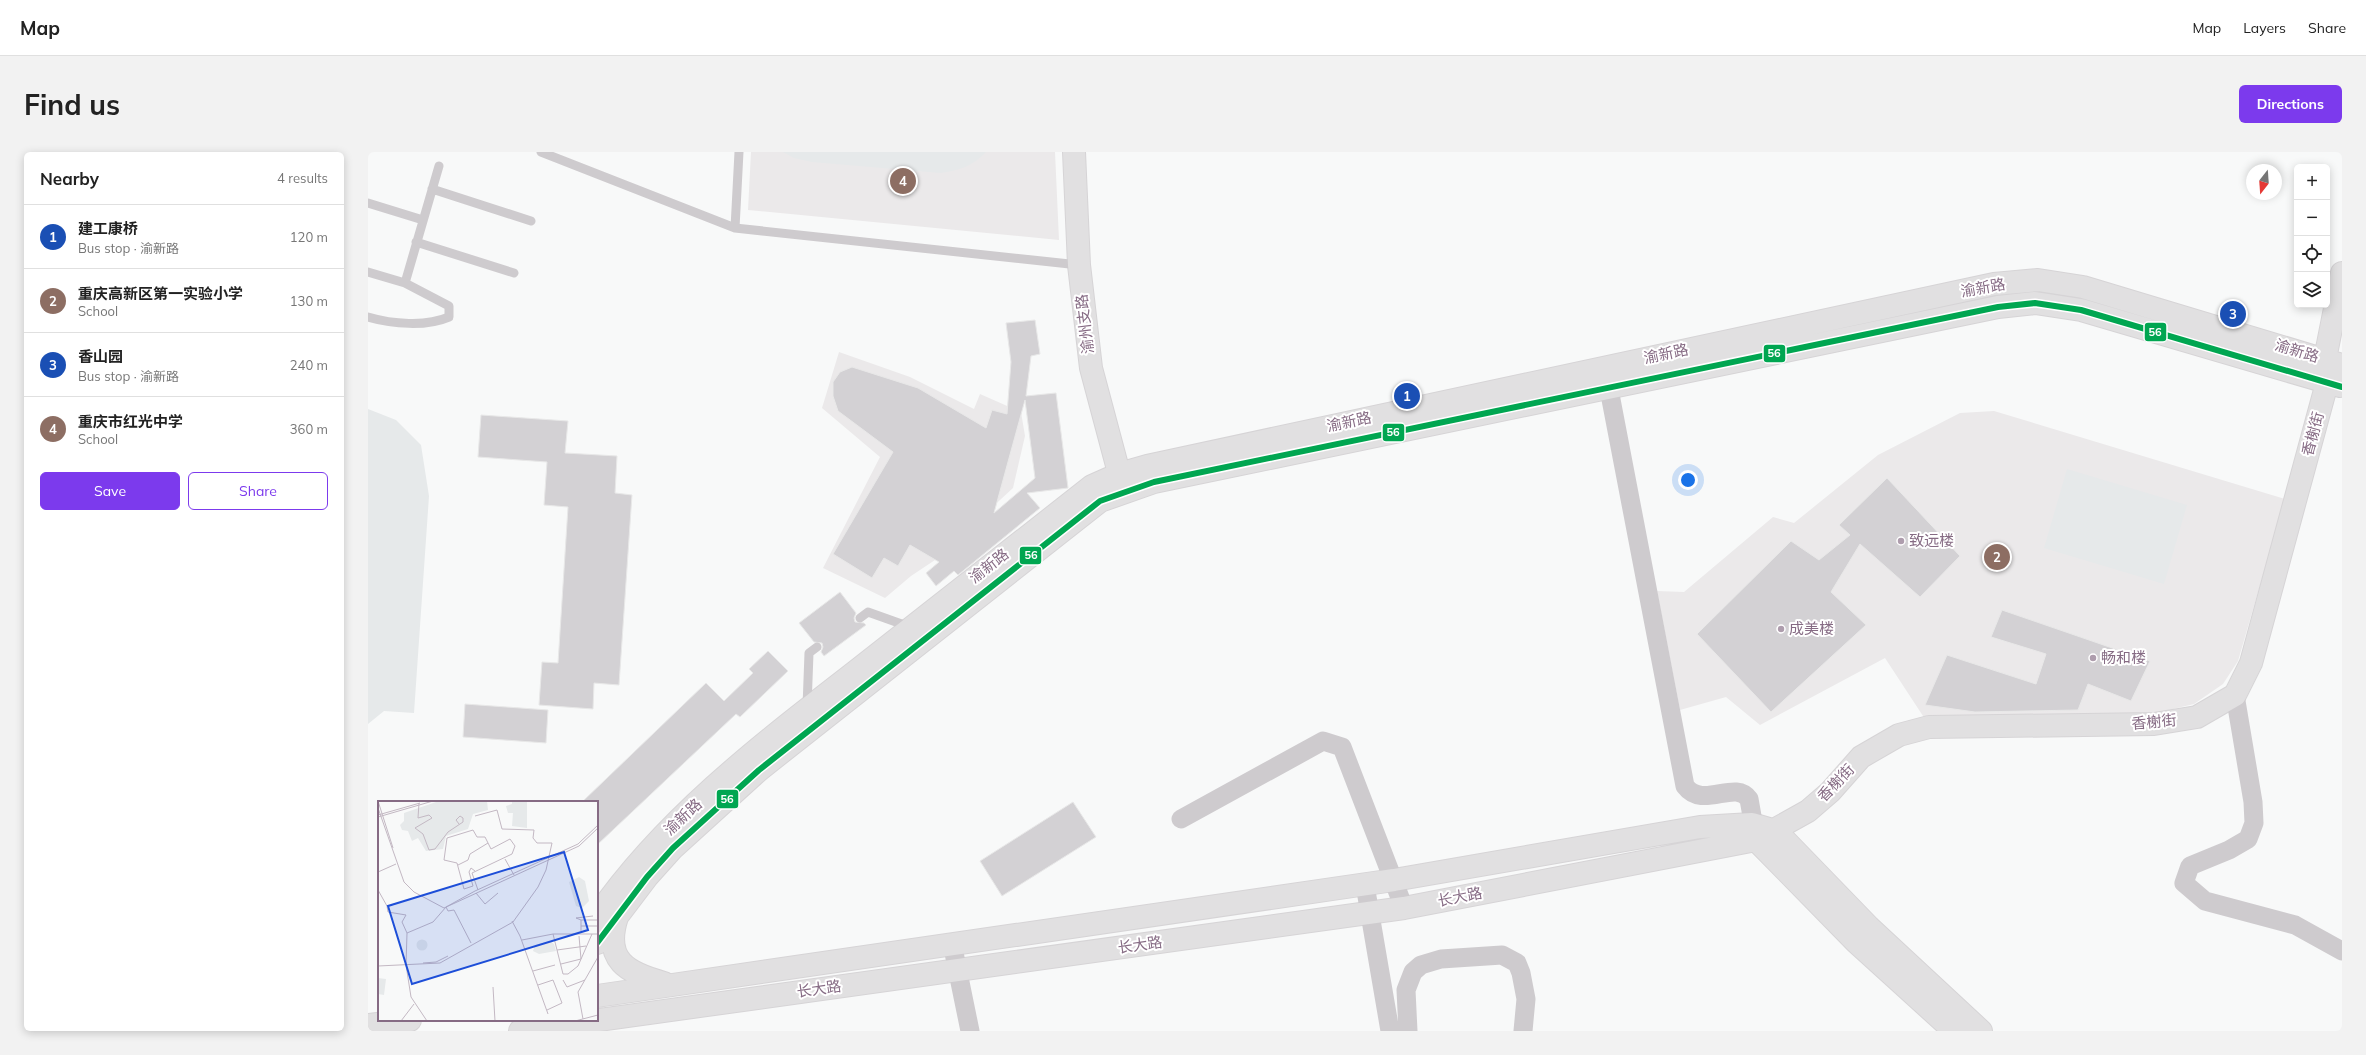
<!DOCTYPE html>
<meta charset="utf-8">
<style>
:root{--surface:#fff;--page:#f2f2f2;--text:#222;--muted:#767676;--line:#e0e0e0;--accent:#7c3aed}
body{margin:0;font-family:Mulish,"Noto Sans SC",sans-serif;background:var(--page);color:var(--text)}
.controls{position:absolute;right:12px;top:12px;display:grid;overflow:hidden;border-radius:6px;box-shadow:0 2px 10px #0003}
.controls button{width:36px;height:36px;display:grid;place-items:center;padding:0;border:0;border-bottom:1px solid var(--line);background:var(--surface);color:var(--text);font:20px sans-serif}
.compass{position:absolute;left:1878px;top:12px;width:36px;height:36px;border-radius:50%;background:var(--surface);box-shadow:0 2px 10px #0003;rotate:197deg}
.you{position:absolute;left:1320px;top:328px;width:14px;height:14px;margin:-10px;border:3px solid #fff;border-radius:50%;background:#1a73e8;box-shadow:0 0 0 6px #1a73e833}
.badge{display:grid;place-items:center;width:26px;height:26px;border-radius:50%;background:var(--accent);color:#fff;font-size:13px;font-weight:700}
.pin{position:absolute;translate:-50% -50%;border:2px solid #fff;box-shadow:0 1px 4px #0006}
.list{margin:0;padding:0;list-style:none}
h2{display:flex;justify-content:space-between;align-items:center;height:52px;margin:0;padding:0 16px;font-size:17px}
h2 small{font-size:13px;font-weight:400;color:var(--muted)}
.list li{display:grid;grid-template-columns:26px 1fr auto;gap:12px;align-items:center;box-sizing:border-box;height:64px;padding:0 16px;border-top:1px solid var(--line)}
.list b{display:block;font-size:15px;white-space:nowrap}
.list p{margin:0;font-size:13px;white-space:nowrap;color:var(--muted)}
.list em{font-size:13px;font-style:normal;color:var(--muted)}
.actions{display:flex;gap:8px;padding:12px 16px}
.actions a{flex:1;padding:9px 0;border:1px solid var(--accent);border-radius:6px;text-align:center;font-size:14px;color:var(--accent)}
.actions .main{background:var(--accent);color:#fff}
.icon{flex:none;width:22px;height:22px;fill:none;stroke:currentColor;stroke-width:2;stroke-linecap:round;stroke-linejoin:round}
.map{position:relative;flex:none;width:1974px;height:879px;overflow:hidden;border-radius:6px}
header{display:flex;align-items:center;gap:24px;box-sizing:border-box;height:56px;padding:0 20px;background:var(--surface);border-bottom:1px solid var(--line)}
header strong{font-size:19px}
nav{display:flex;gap:22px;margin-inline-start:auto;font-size:14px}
.intro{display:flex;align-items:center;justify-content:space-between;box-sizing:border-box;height:96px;padding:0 24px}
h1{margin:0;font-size:28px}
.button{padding:10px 18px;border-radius:6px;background:var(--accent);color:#fff;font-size:14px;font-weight:700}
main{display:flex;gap:24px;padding:0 24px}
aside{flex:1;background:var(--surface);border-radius:6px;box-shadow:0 2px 10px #0003}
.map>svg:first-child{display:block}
</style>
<header>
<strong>Map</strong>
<nav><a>Map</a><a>Layers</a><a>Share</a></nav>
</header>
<div class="intro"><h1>Find us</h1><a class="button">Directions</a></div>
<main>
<aside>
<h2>Nearby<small>4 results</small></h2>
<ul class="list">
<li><span class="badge" style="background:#1a4fb4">1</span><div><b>建工康桥</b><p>Bus stop · 渝新路</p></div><em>120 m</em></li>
<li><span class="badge" style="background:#8d6e63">2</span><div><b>重庆高新区第一实验小学</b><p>School</p></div><em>130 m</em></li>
<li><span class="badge" style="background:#1a4fb4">3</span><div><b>香山园</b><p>Bus stop · 渝新路</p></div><em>240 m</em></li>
<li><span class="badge" style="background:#8d6e63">4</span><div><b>重庆市红光中学</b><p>School</p></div><em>360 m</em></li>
</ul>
<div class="actions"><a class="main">Save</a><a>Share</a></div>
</aside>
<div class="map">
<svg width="1974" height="879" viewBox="0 0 1974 879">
<rect width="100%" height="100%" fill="#f8f9f9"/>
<path fill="#ebe9ea" d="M383 0H687L691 88 380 58Z
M471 200 542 225 606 257 612 242 653 260 657 284 645 336 567 408 543 424 517 446 455 416 512 305 454 256Z
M1626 259 1917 347 1870 509 1855 532 1826 552 1788 561 1555 564 1517 506 1392 573 1358 545 1312 558 1289 439 1316 440 1405 365 1426 371 1510 303 1592 261Z"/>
<path fill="#e6e9ea" d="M415 0H618C605 14 592 18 573 21L444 10 426 6Z
M0 257 28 268 53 293 61 344 46 561 16 559 0 572Z
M1699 317 1819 353 1796 432 1676 396Z"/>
<path fill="#d3d1d4" stroke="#e8e8e8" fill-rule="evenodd" d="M667 168 672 202 663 204 658 244 688 241 700 336 659 341 672 356 590 423 586 419 568 434 558 421 571 410 542 393 530 414 516 406 504 426 465 402 525 300 470 259 465 244V230L472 220 484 215 550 236 618 276 624 258 639 262 643 210 638 171ZM657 248 667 326 626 361Z
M113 263 200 269 197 301 249 304 247 341 264 343 251 533 226 531 225 557 171 553 174 510 190 511 200 355 176 353 179 310 110 305Z
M1519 326 1592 404 1552 445 1492 392 1463 440 1498 473 1403 560 1329 482 1423 389 1451 408 1482 383 1471 373Z
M472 440 488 461 486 466 487 470 496 471 498 473 456 504 453 500 455 495 454 491 446 490 431 471Z
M1634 458 1782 509 1763 549 1720 532 1710 558 1607 560 1557 553 1579 503 1668 532 1678 502 1623 485Z
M400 499 420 519 372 565 368 562 229 693V650H214L338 531 356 549 385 521 381 517Z
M97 552 180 558 178 591 95 585Z
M705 650 728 685 634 744 612 709Z"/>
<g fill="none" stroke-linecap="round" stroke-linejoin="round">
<g stroke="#d6d4d6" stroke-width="24">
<path id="secondary" d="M706 0 711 113 723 216 755 336
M1388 688 1488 790 1586 879
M229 764C297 666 394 592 487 520 566 458 645 396 724 334L751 322 779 314 1626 132 1670 128 1715 135 1974 213
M249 765C235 808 259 821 296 831
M229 791 279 725 305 696 391 618 732 349 786 330 1630 155 1667 151 1713 158 1972 234
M229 844 1026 728 1332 675 1384 672 1408 679 1501 775 1613 879
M0 873 42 868
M152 879 1036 756 1388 688 1440 659 1462 640 1493 605 1531 583 1561 575 1786 572 1829 565 1867 543 1883 511 1959 231 1957 207 1974 121"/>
</g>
<path stroke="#cecbce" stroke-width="9" d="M173 0 367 76 711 113
M64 37 163 69
M0 51 55 68
M367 76 371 0
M48 90 146 121
M0 120 37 131 71 14
M0 165C24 172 58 175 81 165V154L37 131
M492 466 500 460 542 475
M439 555 441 501 449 495"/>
<path stroke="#cecbce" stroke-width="19" d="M1241 237 1317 634C1335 658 1367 627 1381 647L1388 687
M1867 543 1885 650 1886 671 1880 687 1861 698 1822 714 1816 731 1837 749 1927 773 1974 799
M813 667 955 589 974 595 1036 756
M997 733 1022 879
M584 791 602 879
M1040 879 1038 838 1045 820 1053 813 1073 807 1134 803 1149 811 1153 821 1158 847 1155 879"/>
<use href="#secondary" stroke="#e1e0e1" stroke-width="22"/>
<g stroke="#fff" stroke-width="9">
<path id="bus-1" d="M229 791 279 725 305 696 391 618 732 349 786 330 1630 155 1667 151 1713 158 1974 235"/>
</g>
<use href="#bus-1" stroke="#00a651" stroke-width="6"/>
</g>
<g fill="#ae9dad" stroke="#fff" stroke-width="1.5">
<circle cx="1533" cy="389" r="4"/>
<circle cx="1413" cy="477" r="4"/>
<circle cx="1725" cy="506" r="4"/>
</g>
<g text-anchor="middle" stroke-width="4" stroke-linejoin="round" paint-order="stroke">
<g font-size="15" fill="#866b84" stroke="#fff">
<text transform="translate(1615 136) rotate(-10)" y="5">渝新路</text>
<text transform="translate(717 172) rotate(-97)" y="5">渝州支路</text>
<text transform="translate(1929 199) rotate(17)" y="5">渝新路</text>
<text transform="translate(1298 202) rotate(-12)" y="5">渝新路</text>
<text transform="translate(981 270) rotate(-12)" y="5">渝新路</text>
<text transform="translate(1945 282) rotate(-75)" y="5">香榭街</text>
<text transform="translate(621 414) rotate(-38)" y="5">渝新路</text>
<text transform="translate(1786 570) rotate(-5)" y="5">香榭街</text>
<text transform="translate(1468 631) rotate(-46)" y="5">香榭街</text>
<text transform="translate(315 665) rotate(-43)" y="5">渝新路</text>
<text transform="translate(1092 745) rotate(-11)" y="5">长大路</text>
<text transform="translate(772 793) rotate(-8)" y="5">长大路</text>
<text transform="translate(451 837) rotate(-8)" y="5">长大路</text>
</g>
<g font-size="15" fill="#866b84" stroke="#fff" text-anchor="start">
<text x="1541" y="394">致远楼</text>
<text x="1421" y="482">成美楼</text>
<text x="1733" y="511">畅和楼</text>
</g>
</g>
<g transform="translate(10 649)">
<rect width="220" height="220" fill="#f8f9f9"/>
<path d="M61 0H109L110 9 95 13 90 28 68 35 65 48 48 50 40 37 34 40 30 30 24 29 22 24 26 20V12ZM134 0H149V27L134 25 135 12H130L128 5 134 3ZM201 76 207 80 211 100 204 107 198 105 191 81ZM38.5 144a5.5 5.5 0 1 1 11 0a5.5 5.5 0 1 1-11 0ZM172 140 176 143 178 150 161 153 155 150 157 144ZM0 177 8 178 6 194 0 193Z" fill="#e6e9ea"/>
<path fill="none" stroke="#c3b8c3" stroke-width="1" d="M0 0 15 47M41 2 40 17 51 14 54 17 37 27 45 33 51 49 57 48 70 31 85 21V17L82 15 78 19 81 23M0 7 26 81 36 91 66 107 201 45 220 27M0 14 42 2M0 16 55 0M127 58 136 74M80 64 90 59 92 53 110 42M97 70 93 67 91 71 95 85 86 88 79 62 66 59 69 37 95 29 99 36H107L113 48 132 38 137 45 134 53 94 72 100 89M0 71 18 63M0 89 9 105 10 111 28 114 24 121 29 132M98 92 107 103 120 92M68 106 70 110 76 109 93 142M203 119 198 117 215 115M134 120 142 135 170 213M203 125H220M203 130V119H220M175 133 185 173H190L200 165 214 133M144 139 175 133H220M179 149 208 145M45 162 58 161 70 155M183 163 203 158 201 135M0 165 62 162 135 121 160 86 168 69 174 42H159L155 37 156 29 124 28 119 9 97 15M155 170 177 164M185 179 189 186 207 179M160 184 175 179 184 202 169 209M115 186 117 220M205 218 200 191 220 156M23 220 36 203M49 220 33 196 28 164 29 132 55 121 68 106 97 90 200 43 220 24M197 220 220 214"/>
<path fill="#1d4ed8" fill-opacity="0.15" stroke="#1d4ed8" stroke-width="2" d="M186 51 210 129 34 183 10 105Z"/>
<rect width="220" height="220" fill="none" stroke="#866b84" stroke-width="2"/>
</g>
<g stroke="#fff" stroke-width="1.5">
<rect x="1776" y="170" width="23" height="20" rx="4" fill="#00a651"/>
<rect x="1395" y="192" width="23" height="19" rx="4" fill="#00a651"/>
<rect x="1014" y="271" width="23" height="19" rx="4" fill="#00a651"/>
<rect x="651" y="394" width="23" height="19" rx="4" fill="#00a651"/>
<rect x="348" y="637" width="23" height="20" rx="4" fill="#00a651"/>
</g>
<g font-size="11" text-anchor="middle" font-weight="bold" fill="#fff">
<text x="1787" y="184">56</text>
<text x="1406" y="205">56</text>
<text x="1025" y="284">56</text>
<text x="663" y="407">56</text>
<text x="359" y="651">56</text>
</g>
</svg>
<div class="controls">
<button>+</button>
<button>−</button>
<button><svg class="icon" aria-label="locate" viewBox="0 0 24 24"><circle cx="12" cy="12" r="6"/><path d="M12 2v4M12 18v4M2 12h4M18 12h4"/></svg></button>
<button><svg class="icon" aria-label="layers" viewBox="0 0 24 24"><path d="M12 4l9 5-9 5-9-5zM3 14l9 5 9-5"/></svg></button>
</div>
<svg class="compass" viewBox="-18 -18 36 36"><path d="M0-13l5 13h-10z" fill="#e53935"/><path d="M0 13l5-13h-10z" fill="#767676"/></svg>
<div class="you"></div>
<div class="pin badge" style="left:1039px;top:244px;background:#1a4fb4">1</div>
<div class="pin badge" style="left:1629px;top:405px;background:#8d6e63">2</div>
<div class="pin badge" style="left:1865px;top:162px;background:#1a4fb4">3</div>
<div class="pin badge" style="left:535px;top:29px;background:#8d6e63">4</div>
</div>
</main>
